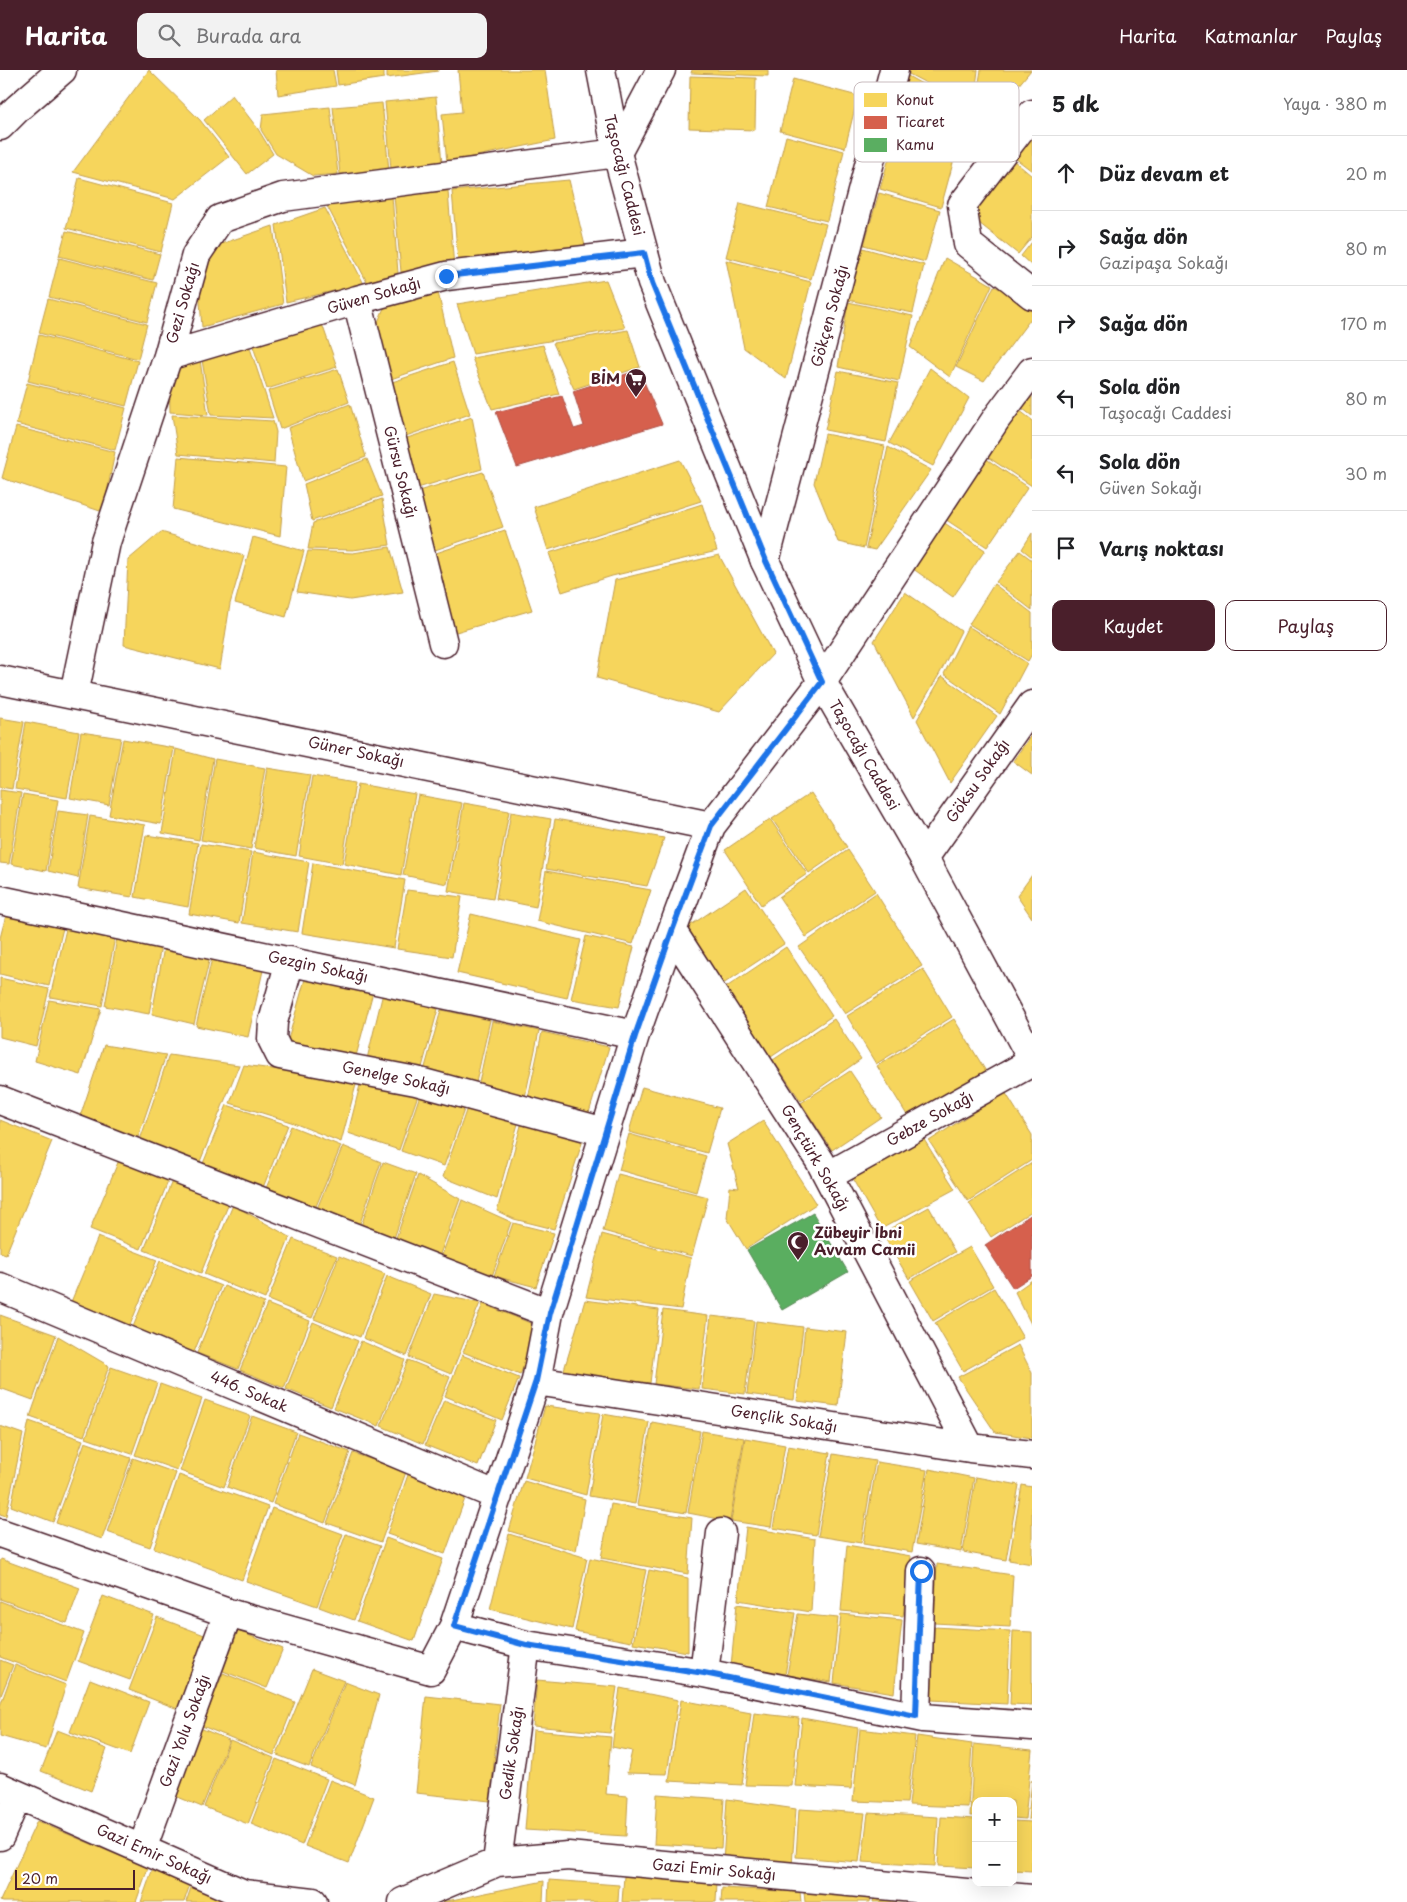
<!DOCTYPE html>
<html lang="tr">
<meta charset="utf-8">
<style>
:root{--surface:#fff;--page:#f2f2f2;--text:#202124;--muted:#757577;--line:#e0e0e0;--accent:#4a1f2b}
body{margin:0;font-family:"Playpen Sans",sans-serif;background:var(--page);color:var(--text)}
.controls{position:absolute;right:15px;bottom:15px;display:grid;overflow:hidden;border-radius:10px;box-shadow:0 5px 20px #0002}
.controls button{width:45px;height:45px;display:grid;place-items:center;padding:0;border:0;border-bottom:1px solid var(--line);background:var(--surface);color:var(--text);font:25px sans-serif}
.scale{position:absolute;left:15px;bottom:12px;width:120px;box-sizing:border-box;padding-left:5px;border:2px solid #4a1f2b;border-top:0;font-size:14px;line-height:18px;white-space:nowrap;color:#4a1f2b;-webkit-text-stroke:4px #fff;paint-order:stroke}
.stop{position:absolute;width:15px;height:15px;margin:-11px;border:4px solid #1a73e8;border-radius:50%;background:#fff}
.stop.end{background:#1a73e8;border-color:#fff;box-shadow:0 1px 5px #0008}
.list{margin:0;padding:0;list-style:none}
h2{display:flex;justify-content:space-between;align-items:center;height:65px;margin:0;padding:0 20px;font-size:21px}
h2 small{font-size:16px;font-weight:400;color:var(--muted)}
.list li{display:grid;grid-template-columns:32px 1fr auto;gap:15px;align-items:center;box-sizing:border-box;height:75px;padding:0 20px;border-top:1px solid var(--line)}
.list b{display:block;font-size:19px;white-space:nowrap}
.list p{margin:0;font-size:16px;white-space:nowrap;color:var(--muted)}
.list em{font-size:16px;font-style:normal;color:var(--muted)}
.actions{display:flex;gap:10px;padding:15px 20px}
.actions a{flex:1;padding:11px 0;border:1px solid var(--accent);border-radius:10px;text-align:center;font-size:18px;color:var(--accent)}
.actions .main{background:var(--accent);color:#fff}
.icon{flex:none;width:28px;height:28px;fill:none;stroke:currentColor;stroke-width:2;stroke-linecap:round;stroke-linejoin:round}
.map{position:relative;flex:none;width:1032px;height:1832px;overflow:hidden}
header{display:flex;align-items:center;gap:30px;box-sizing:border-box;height:70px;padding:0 25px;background:var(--accent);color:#fff}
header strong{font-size:24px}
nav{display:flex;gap:28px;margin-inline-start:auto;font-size:18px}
.search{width:350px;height:45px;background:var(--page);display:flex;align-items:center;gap:12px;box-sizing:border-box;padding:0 18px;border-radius:10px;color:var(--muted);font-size:19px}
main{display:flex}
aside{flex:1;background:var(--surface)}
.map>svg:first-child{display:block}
</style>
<header>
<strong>Harita</strong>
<div class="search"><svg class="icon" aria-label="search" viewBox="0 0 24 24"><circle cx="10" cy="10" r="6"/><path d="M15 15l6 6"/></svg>Burada ara</div>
<nav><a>Harita</a><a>Katmanlar</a><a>Paylaş</a></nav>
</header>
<main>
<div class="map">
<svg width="1032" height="1832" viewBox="0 0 1032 1832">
<rect width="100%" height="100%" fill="#fff"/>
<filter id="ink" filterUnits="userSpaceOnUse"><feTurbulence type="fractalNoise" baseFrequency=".02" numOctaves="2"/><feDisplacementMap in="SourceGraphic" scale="10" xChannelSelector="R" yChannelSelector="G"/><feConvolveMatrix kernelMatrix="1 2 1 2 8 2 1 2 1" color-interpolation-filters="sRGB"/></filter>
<g filter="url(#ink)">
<path fill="#f6d55c" stroke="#c29e4d" d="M149 0 200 50 229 87 175 129 73 102Z
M276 0H333L336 16 278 25Z
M336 0H384V8L338 15Z
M387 0H438V1L387 8Z
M458 0H545L555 70 447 92 442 44 462 42Z
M692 0H768V6L691 3Z
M908 0H978L976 17 966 34 907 3Z
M981 0H1031L1004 33 978 18Z
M906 5 965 38 957 79 897 62Z
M690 6 756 8 755 60 689 58Z
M793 9 858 26 845 78 780 61Z
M232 25 258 59 273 84 247 104 204 50Z
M436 27 442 94 391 99 385 32Z
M382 33 389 100 340 104 333 37Z
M330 37 338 104 313 106 276 84 261 60 263 44Z
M896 64 956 82 941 137 880 119Z
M786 66 844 81 827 151 768 137Z
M1032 66V101L1015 88Z
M1013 90 1032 106V167L1018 184 969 145Z
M79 108 173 133 161 182 66 158Z
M569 110 586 180 458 192 452 121Z
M448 121 454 198 401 202 394 126Z
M879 123 940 140 925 192 864 175Z
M392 126 398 203 367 212 327 136Z
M740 133 826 154 811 209 726 187Z
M325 138 364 214 286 232 276 155Z
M273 156 283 234 202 257 199 220 204 196 221 174Z
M66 161 160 184 153 210 59 186Z
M1032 172V196L1021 186Z
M863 178 924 195 913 243 848 230Z
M59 188 157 213 147 252 49 227Z
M945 188 992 215 950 307 910 277Z
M726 190 811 212 786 309 744 278Z
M606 210 625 258 473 284 457 234Z
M994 216 1032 234V247L984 311 956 297Z
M437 218 453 288 382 312 375 259 384 238Z
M48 229 147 254 138 289 39 263Z
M848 232 913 246 899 311 838 297Z
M321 251 337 297 267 319 252 273Z
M628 260 640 297 574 319 553 273Z
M39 265 138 291 126 336 28 311Z
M249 275 273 348 211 345 202 290Z
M543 275 559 324 492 339 472 288Z
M200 290 208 345 170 342 169 299Z
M453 292 470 344 400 368 383 315Z
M930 298 969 328 933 396 889 373Z
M338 299 349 332 280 359 268 321Z
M838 301 898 313 886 372 825 360Z
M1032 307V346L1013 331Z
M27 313 126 338 115 380 16 354Z
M350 334 366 387 303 411 288 358Z
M1011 334 1032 350V416L980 382Z
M172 345 273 351 276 362 274 393 178 384Z
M472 347 482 399 414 419 401 370Z
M16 357 115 382 103 442 2 408Z
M825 364 885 376 864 478 838 472 814 413Z
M888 377 931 400 875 480 866 478Z
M979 384 1028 417 987 477 942 447Z
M178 387 286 397 280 466 173 439Z
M367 389 382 426 312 451 304 414Z
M680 390 701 431 548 480 534 437Z
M483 402 503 457 432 481 415 422Z
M382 429 390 475 353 480 308 479 313 453Z
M702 434 717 481 612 506 562 522 549 483Z
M940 450 985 480 953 527 909 496Z
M505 460 532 540 456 562 433 484Z
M161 462 244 486 230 534 220 599 124 575 128 490Z
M1032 463V487L1022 479Z
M253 467 304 481 286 547 235 533Z
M390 477 403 522 350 530 297 522 308 481 353 483Z
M1020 481 1032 490V540L996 512Z
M719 485 773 584 719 642 597 608 615 510Z
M994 514 1032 543V584L1028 591 969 554Z
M905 522 961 561 940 603 914 647 874 571Z
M968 556 1027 593 1000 644 944 604Z
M942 606 997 646 950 713 917 650Z
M0 648 24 652 12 719 0 717Z
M26 652 79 662 67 728 15 719Z
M81 662 121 668 109 735 70 728Z
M1032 664V705L1013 691Z
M123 669 174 678 161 754 109 745Z
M176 679 213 689 199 770 162 763Z
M215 689 265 698 251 779 201 770Z
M267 698 310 705 296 786 254 778Z
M312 706 355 713 342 794 299 786Z
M358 714 415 724 401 805 344 794Z
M0 720 21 723 9 794 0 793Z
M811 723 847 777 809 803 772 749Z
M23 724 58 730 46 801 11 794Z
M418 725 462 733 447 814 403 805Z
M464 733 509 741 493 829 448 821Z
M58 741 88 745 78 808 48 801Z
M511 742 551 749 536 837 496 829Z
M90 746 145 755 132 827 78 818Z
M555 749 664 768 647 816 546 799Z
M770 749 807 804 761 835 725 780Z
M146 765 198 773 188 837 135 827Z
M201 774 251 782 239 853 189 844Z
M848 780 875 821 806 867 779 827Z
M253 782 309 792 298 862 242 853Z
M313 793 405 810 394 878 302 863Z
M546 801 651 820 633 874 537 851Z
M1032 805V848L1017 826Z
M746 818 784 874 723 914 685 859Z
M407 820 462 827 452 887 397 879Z
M876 823 922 896 845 944 799 877Z
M471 844 581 870 567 928 457 903Z
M6 845 63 858 49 916 0 904V868Z
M66 859 115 867 102 936 50 927Z
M586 866 634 877 619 937 571 929Z
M117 868 161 875 149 944 105 936Z
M164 877 211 883 194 954 152 944Z
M786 877 832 946 771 987 725 918Z
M213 884 264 896 248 967 196 956Z
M923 899 952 947 876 994 847 946Z
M0 908 49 919 36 976 0 967Z
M305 909 373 922 355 990 286 977Z
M383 923 438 939 421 1001 366 993Z
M49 930 101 939 81 1005 35 991Z
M441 940 490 950 475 1017 424 1001Z
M834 949 861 989 801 1031 773 990Z
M954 949 987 1003 910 1050 877 996Z
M492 951 539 961 524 1032 477 1022Z
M542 962 609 977 588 1046 527 1033Z
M104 975 166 985 137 1070 79 1050Z
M169 985 239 995 199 1094 140 1070Z
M244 995 357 1011 341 1072 291 1052 230 1033Z
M850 1001 881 1047 832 1080 801 1033Z
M361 1011 420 1019 399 1080 348 1063Z
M642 1017 720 1038 707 1083 629 1062Z
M422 1019 466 1034 444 1096 401 1081Z
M1005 1022 1032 1065V1090L968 1131 929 1071Z
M227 1035 288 1055 262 1120 202 1096Z
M468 1035 519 1050 497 1129 443 1107Z
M0 1050 52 1071 6 1184 0 1182Z
M763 1051 816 1134 746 1179 727 1148 730 1117 739 1118 727 1074Z
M522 1052 583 1070 554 1159 514 1149 497 1141Z
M291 1056 341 1076 314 1141 265 1121Z
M629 1064 706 1086 696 1122 619 1100Z
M923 1068 955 1119 881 1159 852 1108Z
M343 1076 381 1092 358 1159 316 1141Z
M119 1090 169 1109 141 1179 90 1159Z
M383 1092 416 1104 393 1171 360 1159Z
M1032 1093V1141L991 1167 969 1133Z
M618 1104 708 1127 692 1186 603 1161Z
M418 1105 460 1129 439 1187 395 1171Z
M172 1111 229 1133 201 1203 144 1180Z
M462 1130 511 1152 492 1206 441 1188Z
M233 1135 290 1167 265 1229 204 1204Z
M929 1137 955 1182 909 1209 882 1163Z
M513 1153 554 1163 536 1217 494 1206Z
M602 1164 691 1188 681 1239 586 1227Z
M98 1167 157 1190 130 1255 71 1232Z
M293 1169 337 1186 312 1248 268 1230Z
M970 1177 993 1216 933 1251 910 1211Z
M339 1186 385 1204 360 1267 314 1249Z
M160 1191 221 1216 194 1282 133 1257Z
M387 1206 431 1224 407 1286 363 1268Z
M1032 1210V1256L1015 1222Z
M224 1216 264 1233 238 1299 197 1283Z
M994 1218 1023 1268 963 1301 935 1253Z
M434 1224 480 1233 451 1304 409 1287Z
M585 1230 659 1240 650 1313 563 1303Z
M267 1234 310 1251 284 1318 240 1300Z
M483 1234 540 1257 520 1305 463 1282Z
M663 1240 708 1246 699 1319 654 1314Z
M0 1245 56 1265 33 1330 0 1318Z
M711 1246 754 1251 745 1324 702 1319Z
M756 1251 803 1257 794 1330 747 1324Z
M313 1252 358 1271 331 1337 286 1319Z
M805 1257 847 1262 838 1336 797 1331Z
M58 1266 109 1296 84 1366 30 1347Z
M361 1271 405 1290 379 1356 334 1338Z
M1018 1275 1032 1303V1368L995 1362 958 1307Z
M462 1285 519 1308 502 1350 445 1326Z
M408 1290 450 1307 423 1374 381 1356Z
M111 1297 157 1313 132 1384 86 1368Z
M160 1314 202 1329 177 1400 135 1385Z
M205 1330 250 1346 224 1417 180 1401Z
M444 1330 496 1350 478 1396 425 1375Z
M545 1336 600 1343 586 1425 525 1408Z
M603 1344 649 1352 635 1434 589 1426Z
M252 1346 296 1362 271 1433 227 1417Z
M29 1351 83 1370 53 1452 11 1436Z
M652 1352 700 1361 686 1443 637 1435Z
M0 1356 23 1364 6 1446 0 1444Z
M702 1361 744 1368 730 1451 688 1443Z
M298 1363 350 1382 325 1453 273 1434Z
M745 1368 785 1375 771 1457 731 1451Z
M85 1372 131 1388 102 1469 56 1453Z
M788 1376 830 1383 816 1465 773 1458Z
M353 1383 406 1402 381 1472 327 1453Z
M833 1384 875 1391 861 1473 818 1466Z
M133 1388 176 1403 150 1477 107 1462Z
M877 1392 927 1400 912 1482 863 1474Z
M929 1399 974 1408 961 1482 916 1474Z
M409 1402 467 1423 445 1484 387 1464Z
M179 1405 268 1437 242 1510 154 1478Z
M976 1407 1019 1415 1006 1490 963 1482Z
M524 1411 585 1429 576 1481 509 1461Z
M1022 1415 1032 1417V1494L1009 1490Z
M611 1434 692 1448 688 1504 601 1488Z
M272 1438 343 1464 317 1536 246 1511Z
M746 1457 815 1469 811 1542 738 1530Z
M346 1464 380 1476 354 1550 319 1537Z
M509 1464 587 1488 572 1559 490 1539Z
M386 1468 443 1489 414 1571 357 1551Z
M847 1475 911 1486 903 1546 841 1541Z
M590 1488 646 1500 631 1572 575 1561Z
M1 1489 80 1518 67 1553 0 1529V1493Z
M937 1494 1013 1505 1010 1557 934 1553Z
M649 1500 688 1508V1582L633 1573Z
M103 1526 154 1545 130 1610 78 1591Z
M0 1531 84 1563 66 1612 0 1587Z
M737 1534 795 1543 785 1605 731 1596Z
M798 1544 838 1548 831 1612 787 1605Z
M841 1544 902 1550 894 1623 834 1613Z
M157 1547 207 1566 178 1639 129 1620Z
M934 1557 1010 1561 1007 1634 931 1630Z
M238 1561 283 1579 267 1618 223 1601Z
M1013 1561 1032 1562V1635L1010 1634Z
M0 1590 13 1595 0 1628Z
M15 1595 66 1615 46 1679 0 1666V1636Z
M312 1599 344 1611 309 1697 277 1685Z
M223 1603 295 1632 274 1685 202 1656Z
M90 1609 149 1632 130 1684 70 1662Z
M537 1610 617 1617 610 1663 533 1656Z
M345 1612 379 1625 355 1715 311 1697Z
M620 1618 678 1630 667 1704 627 1703 632 1681 612 1677Z
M426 1626 500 1634 490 1731 416 1723Z
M681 1630 751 1643 742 1715 669 1711Z
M754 1643 799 1648 792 1716 745 1715Z
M802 1648 858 1658 851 1719 795 1716Z
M200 1658 229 1670 202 1737 173 1725Z
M860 1659 915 1666 907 1733 853 1731Z
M57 1660 107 1679 91 1721 41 1701Z
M533 1660 611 1667 606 1724 628 1726 626 1766 525 1760Z
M917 1666 972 1674 968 1737 909 1735Z
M230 1670 274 1688 248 1754 204 1737Z
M974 1674 1032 1680 1025 1749 1013 1748V1731H976V1746H970Z
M276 1689 327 1709 302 1775 251 1754Z
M330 1710 374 1727 349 1793 305 1776Z
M1032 1710V1749H1028Z
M657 1724 724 1729 721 1778 654 1774Z
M727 1729 796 1739 792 1796 723 1792Z
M799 1739 865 1743 859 1792 796 1787Z
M868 1743 938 1747 935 1796 862 1792Z
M941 1747 976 1749V1798L938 1796Z
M37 1751 148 1798 136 1832H3L0 1831Z
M1013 1751 1032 1752V1801L1013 1800Z
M152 1801 190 1814 184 1832H141Z
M624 1806 717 1812 716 1832H622Z
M549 1810 619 1815 618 1832H548Z
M544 1811 543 1832H442Z
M192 1815 241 1832H186Z
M722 1818 800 1822 801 1832H721Z
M804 1822 871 1827 870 1832H805Z
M874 1827 926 1832H873Z"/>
<path fill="#d6604d" stroke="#ac4c43" d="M639 300 662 354 517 397 496 342 562 326 574 359 584 356 573 321Z
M1032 1144V1206L1013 1218 985 1175Z"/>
<path fill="#5aae61" stroke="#558351" d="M813 1143 848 1202 782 1240 747 1180Z"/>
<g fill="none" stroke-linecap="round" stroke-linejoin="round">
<g stroke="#4a1f2b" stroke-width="31">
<path id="street" d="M1032 44 962 135 968 174 1032 225
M357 230 443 573
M168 286 357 230 446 206 644 183
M765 491 894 0
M0 610 711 756
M74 624 106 472 168 286 196 185 220 149 283 127 617 83 661 0
M924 788 1032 635
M0 830 635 965
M672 861 820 1091 970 1378
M290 891 273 952 272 969 280 985 416 1011 605 1062
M0 1030 549 1243
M828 1106 1032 992
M0 1217 498 1426
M536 1311 970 1378 1032 1385
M0 1463 228 1543 431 1600 454 1556 536 1311 549 1243 635 965 672 861 711 756 822 612 996 349 1032 301
M454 1556 526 1575 704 1603 923 1648 1032 1656
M704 1603 721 1463
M916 1646 921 1501
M0 1717 244 1824 313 1832
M0 1766 18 1725
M142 1779 228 1543
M497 1792 526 1575
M403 1832 497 1792 568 1786 1032 1829"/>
</g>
<g stroke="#4a1f2b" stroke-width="31">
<path id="secondary" d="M601 0 617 83 652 213 765 491 822 612 924 788 1032 989
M0 56 18 38 62 0"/>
</g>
<use href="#street" stroke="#fff" stroke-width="28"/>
<use href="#secondary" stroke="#fff" stroke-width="28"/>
</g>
</g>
<g fill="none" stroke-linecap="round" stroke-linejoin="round" filter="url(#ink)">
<path stroke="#1a73e8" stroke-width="6" d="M446 206 644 183 652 213 766 491 822 612 711 756 672 861 635 966 550 1243 536 1311 454 1556 526 1575 704 1603 916 1646 921 1501"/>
</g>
<defs>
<g id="supermarket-pin" transform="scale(1.125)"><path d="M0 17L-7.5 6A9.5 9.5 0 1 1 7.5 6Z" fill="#4a1f2b" stroke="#fff"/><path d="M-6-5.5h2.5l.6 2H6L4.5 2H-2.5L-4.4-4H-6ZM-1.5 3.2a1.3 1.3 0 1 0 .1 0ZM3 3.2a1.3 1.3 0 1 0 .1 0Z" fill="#fff"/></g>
<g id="mosque-pin" transform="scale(1.125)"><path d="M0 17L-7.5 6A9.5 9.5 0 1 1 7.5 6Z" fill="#4a1f2b" stroke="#fff"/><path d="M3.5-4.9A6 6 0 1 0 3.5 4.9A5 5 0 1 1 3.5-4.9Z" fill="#fff"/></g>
</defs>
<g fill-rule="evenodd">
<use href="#supermarket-pin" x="636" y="309"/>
<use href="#mosque-pin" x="798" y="1172"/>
</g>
<g text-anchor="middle" stroke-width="5" stroke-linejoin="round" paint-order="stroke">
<g font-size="15" fill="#4a1f2b" stroke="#fff">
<text transform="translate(624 105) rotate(76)" y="5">Taşocağı Caddesi</text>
<text transform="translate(374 226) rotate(-16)" y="5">Güven Sokağı</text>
<text transform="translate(183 233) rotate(-74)" y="5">Gezi Sokağı</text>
<text transform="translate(830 246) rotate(-75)" y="5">Gökçen Sokağı</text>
<text transform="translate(400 402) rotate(76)" y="5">Gürsu Sokağı</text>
<text transform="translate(356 682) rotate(12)" y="5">Güner Sokağı</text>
<text transform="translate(864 685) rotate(60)" y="5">Taşocağı Caddesi</text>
<text transform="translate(978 711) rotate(-55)" y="5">Göksu Sokağı</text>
<text transform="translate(318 897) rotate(12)" y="5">Gezgin Sokağı</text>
<text transform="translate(396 1008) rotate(12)" y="5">Genelge Sokağı</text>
<text transform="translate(930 1049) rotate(-29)" y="5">Gebze Sokağı</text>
<text transform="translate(815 1088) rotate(60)" y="5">Gençtürk Sokağı</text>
<text transform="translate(249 1322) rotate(23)" y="5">446. Sokak</text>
<text transform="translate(784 1349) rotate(9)" y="5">Gençlik Sokağı</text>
<text transform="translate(185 1661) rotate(-70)" y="5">Gazi Yolu Sokağı</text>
<text transform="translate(512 1683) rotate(-82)" y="5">Gedik Sokağı</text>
<text transform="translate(154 1784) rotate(24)" y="5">Gazi Emir Sokağı</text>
<text transform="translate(714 1800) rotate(5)" y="5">Gazi Emir Sokağı</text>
</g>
<g font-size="15" font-weight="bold" fill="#4a1f2b" stroke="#fff" text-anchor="end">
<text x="620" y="314">BİM</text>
<text x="814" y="1168" text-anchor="start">Zübeyir İbni<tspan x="814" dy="17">Avvam Camii</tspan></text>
</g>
</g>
<rect x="854" y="12" width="165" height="80" rx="8" fill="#fff" stroke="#c9bcbf" stroke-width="1"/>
<rect x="864" y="23" width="23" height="14" fill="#f6d55c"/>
<rect x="864" y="46" width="23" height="13" fill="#d6604d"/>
<rect x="864" y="68" width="23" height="14" fill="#5aae61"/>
<g font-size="14" fill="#4a1f2b">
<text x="896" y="35">Konut</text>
<text x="896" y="57">Ticaret</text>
<text x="896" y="80">Kamu</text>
</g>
</svg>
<div class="controls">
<button>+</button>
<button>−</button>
</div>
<div class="scale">20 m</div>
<div class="stop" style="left:921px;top:1501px"></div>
<div class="stop end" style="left:446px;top:206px"></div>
</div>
<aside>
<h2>5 dk<small>Yaya · 380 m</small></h2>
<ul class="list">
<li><svg class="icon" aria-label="ahead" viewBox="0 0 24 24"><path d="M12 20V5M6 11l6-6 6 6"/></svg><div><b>Düz devam et</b></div><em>20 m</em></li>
<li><svg class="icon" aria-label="right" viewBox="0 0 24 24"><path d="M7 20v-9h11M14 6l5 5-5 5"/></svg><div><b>Sağa dön</b><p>Gazipaşa Sokağı</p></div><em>80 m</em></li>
<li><svg class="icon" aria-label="right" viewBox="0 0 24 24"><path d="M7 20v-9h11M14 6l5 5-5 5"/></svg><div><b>Sağa dön</b></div><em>170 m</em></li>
<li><svg class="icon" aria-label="left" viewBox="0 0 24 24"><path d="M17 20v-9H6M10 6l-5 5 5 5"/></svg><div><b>Sola dön</b><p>Taşocağı Caddesi</p></div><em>80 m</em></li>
<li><svg class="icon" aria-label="left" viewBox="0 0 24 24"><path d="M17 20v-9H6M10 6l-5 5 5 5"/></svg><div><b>Sola dön</b><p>Güven Sokağı</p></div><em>30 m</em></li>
<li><svg class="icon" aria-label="arrive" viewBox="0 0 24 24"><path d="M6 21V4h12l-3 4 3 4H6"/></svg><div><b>Varış noktası</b></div></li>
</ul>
<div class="actions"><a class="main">Kaydet</a><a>Paylaş</a></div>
</aside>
</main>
